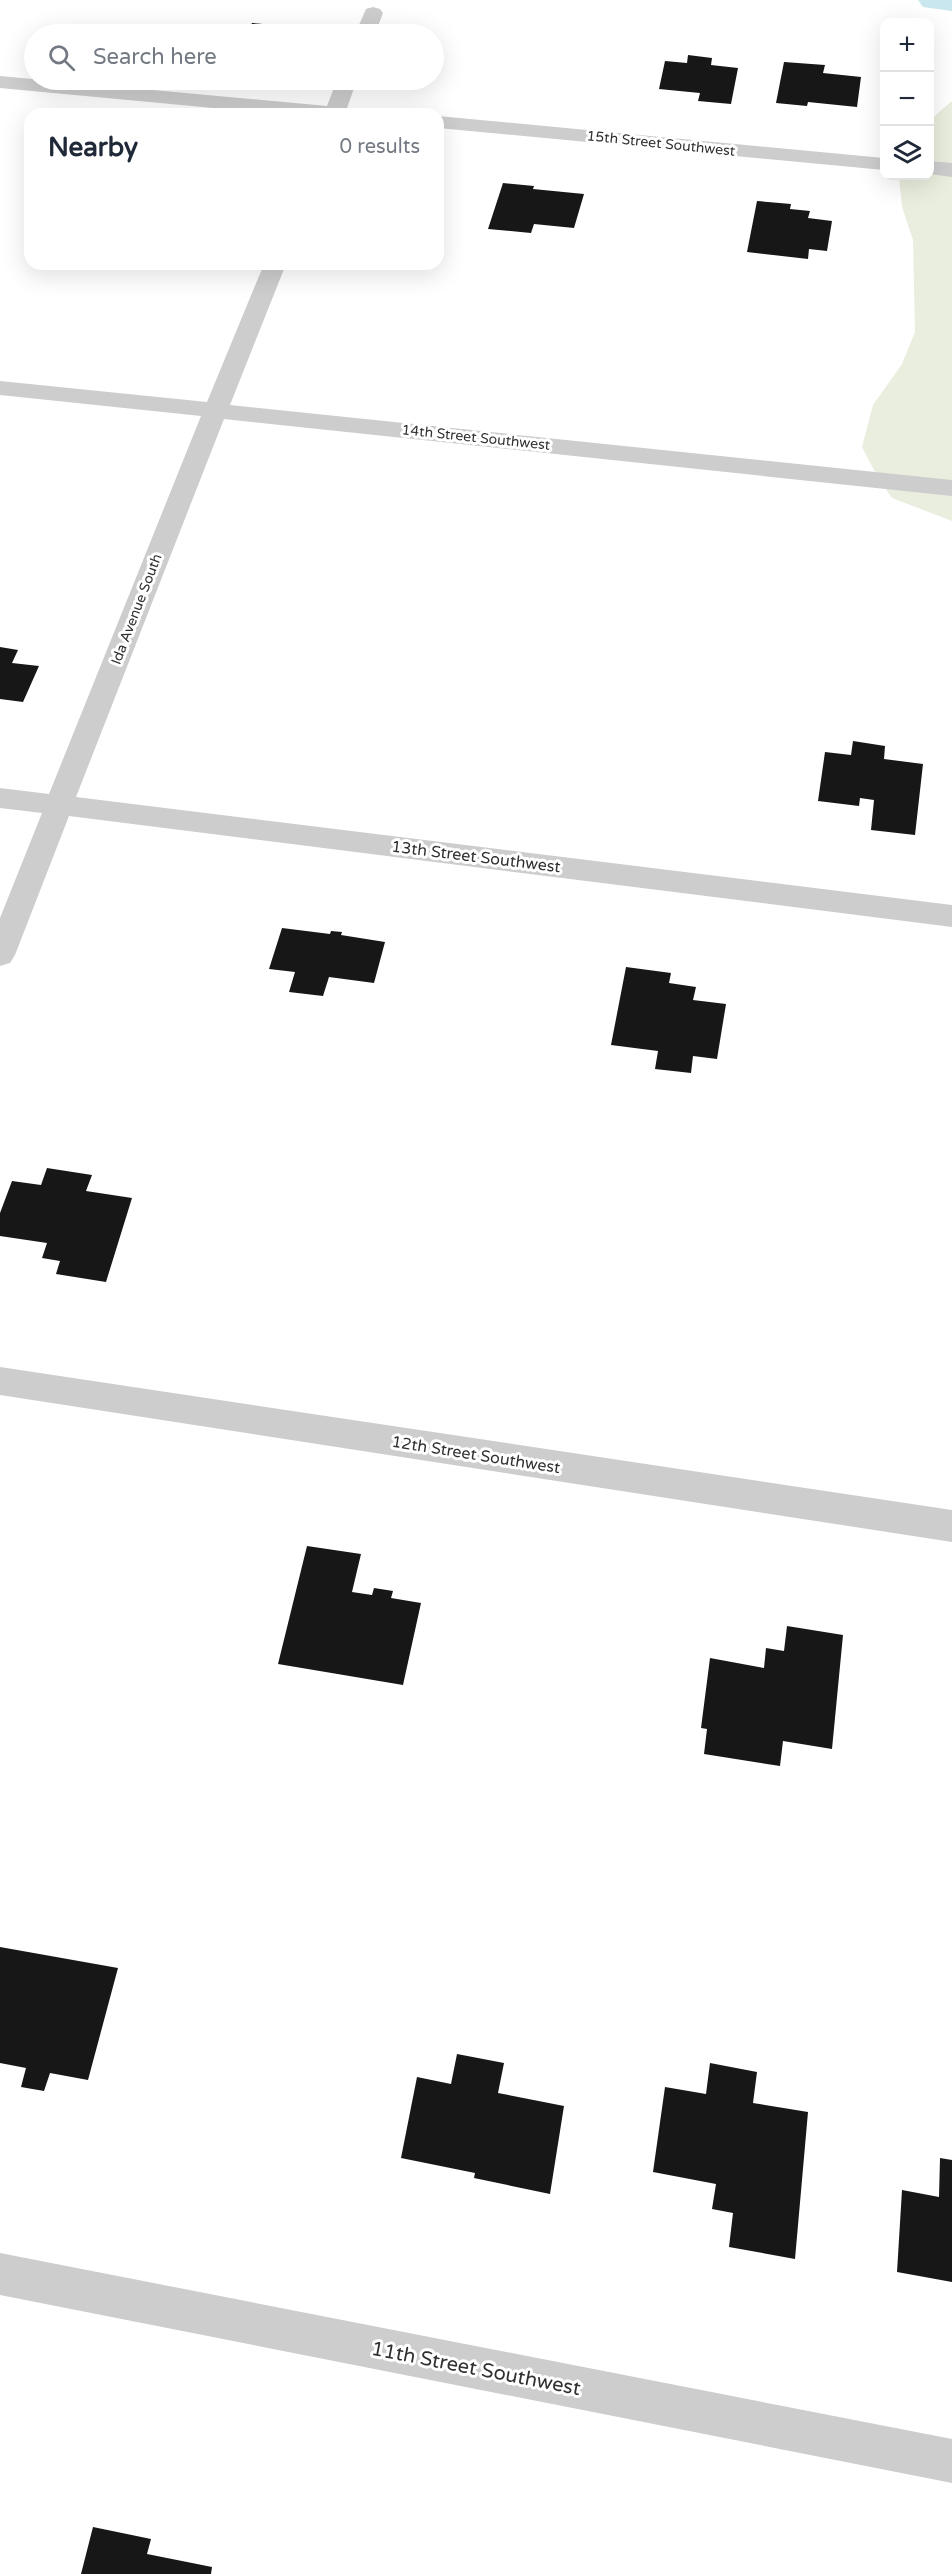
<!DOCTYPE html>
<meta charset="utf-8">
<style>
:root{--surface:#fff;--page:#f2f2f3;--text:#1f2937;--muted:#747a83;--line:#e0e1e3}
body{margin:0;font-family:"Varela Round",sans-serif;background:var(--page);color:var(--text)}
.controls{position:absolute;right:18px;top:18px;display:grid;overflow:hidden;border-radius:12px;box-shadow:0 6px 24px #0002}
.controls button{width:54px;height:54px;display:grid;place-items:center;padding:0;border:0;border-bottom:2px solid var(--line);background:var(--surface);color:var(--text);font:30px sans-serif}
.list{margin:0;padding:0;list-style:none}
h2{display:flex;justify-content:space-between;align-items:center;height:78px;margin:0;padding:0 24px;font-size:26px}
h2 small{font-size:20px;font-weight:400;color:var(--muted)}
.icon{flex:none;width:33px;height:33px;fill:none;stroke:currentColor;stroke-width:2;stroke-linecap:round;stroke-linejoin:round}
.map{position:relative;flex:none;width:952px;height:2574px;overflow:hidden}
.search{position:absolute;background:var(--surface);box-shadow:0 6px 24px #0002;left:24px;top:24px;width:420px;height:66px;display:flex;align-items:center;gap:15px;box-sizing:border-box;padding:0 21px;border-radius:33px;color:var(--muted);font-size:22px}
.panel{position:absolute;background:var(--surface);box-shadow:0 6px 24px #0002;left:24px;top:108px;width:420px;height:162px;border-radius:18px}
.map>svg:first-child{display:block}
</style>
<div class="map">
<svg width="952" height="2574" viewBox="0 0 952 2574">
<rect width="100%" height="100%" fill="#fff"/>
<path fill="#e9eede" d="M952 101V521L892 498 878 478 862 447 873 405 902 364 915 332 913 240 902 207 899 176H930V120Z"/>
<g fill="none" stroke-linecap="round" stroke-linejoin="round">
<path fill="#c9e7ee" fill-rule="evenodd" d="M918 0H952V11L923 7Z"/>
</g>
<path fill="#171717" d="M252 23 287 26 282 34H246Z
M688 55 712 58 711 65 738 68 731 104 698 101 700 93 659 89 665 61 687 63Z
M784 62 825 65 823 73 861 77 857 107 808 102 807 106 776 103Z
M503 183 534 186 533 189 584 194 574 228 534 224 531 233 488 229Z
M757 201 791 204 790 209 810 211 808 218 832 221 827 251 809 249 808 259 747 252Z
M0 647 18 650 12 663 39 666 23 702 0 699Z
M853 741 885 746 884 759 923 764 915 835 871 830 874 800 860 798 859 806 818 801 825 752 851 755Z
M282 928 330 934 331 931 342 932 341 935 385 942 374 983 329 977 323 996 289 992 295 972 269 969Z
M626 967 671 973 669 983 696 987 693 1000 726 1004 717 1059 693 1056 691 1073 655 1069 658 1051 611 1045Z
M47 1168 92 1175 86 1191 132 1198 106 1282 56 1274 60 1261 42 1258 47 1243 0 1236V1213L12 1181 41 1185Z
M307 1546 361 1554 352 1592 372 1595 374 1588 393 1591 391 1598 421 1603 403 1685 278 1664Z
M787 1626 843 1635 832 1749 783 1741 780 1766 704 1754 707 1729 701 1728 710 1658 764 1668 766 1648 784 1651Z
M0 1947 118 1968 88 2080 50 2073 44 2091 21 2087 26 2068 0 2063Z
M457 2054 504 2063 498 2093 564 2106 550 2194 474 2178 475 2173 401 2158 417 2077 451 2084Z
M710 2063 757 2072 753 2103 808 2112 795 2259 729 2247 733 2213 712 2209 716 2184 653 2172 665 2087 706 2094Z
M940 2158 952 2160V2282L897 2272 902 2190 939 2197Z
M93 2527 151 2539 147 2554 212 2567 211 2574H81Z"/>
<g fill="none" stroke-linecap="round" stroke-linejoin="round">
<path fill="#cdcdcd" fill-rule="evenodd" d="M373 7 380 9 383 13 375 34H355L366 9Z
M0 76 327 106 337 80H357L347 108 354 110 358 114H278L0 88Z
M438 116 884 158V170L438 128Z
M930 161 952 163V177L930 174Z
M264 264H286L230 405 952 480V496L224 419 76 797 952 905V927L69 816 15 955 10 963 0 966V918L42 813 0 808V788L49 794 201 416 0 395V381L207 402Z
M0 1367 952 1510V1542L0 1395Z
M0 2253 952 2439V2483L0 2295Z"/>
</g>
<g text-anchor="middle" stroke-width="6" stroke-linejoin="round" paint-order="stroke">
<g font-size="14" fill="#303030" stroke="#fff">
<text transform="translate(661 143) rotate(6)" y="5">15th Street Southwest</text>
<text transform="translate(476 437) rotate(6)" y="5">14th Street Southwest</text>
<text transform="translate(136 609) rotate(-69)" y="5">Ida Avenue South</text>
</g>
<g font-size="16" fill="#303030" stroke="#fff">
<text transform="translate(476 856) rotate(7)" y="6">13th Street Southwest</text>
<text transform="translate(476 1454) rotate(9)" y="6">12th Street Southwest</text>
</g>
<g font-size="20" fill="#303030" stroke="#fff">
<text transform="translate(476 2368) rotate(11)" y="7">11th Street Southwest</text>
</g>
</g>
</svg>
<div class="controls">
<button>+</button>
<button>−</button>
<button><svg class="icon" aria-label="layers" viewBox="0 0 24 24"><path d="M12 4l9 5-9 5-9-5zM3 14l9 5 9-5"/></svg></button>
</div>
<div class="search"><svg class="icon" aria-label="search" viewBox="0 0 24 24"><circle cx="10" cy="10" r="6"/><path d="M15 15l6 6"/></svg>Search here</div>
<section class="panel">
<h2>Nearby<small>0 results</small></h2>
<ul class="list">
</ul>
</section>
</div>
